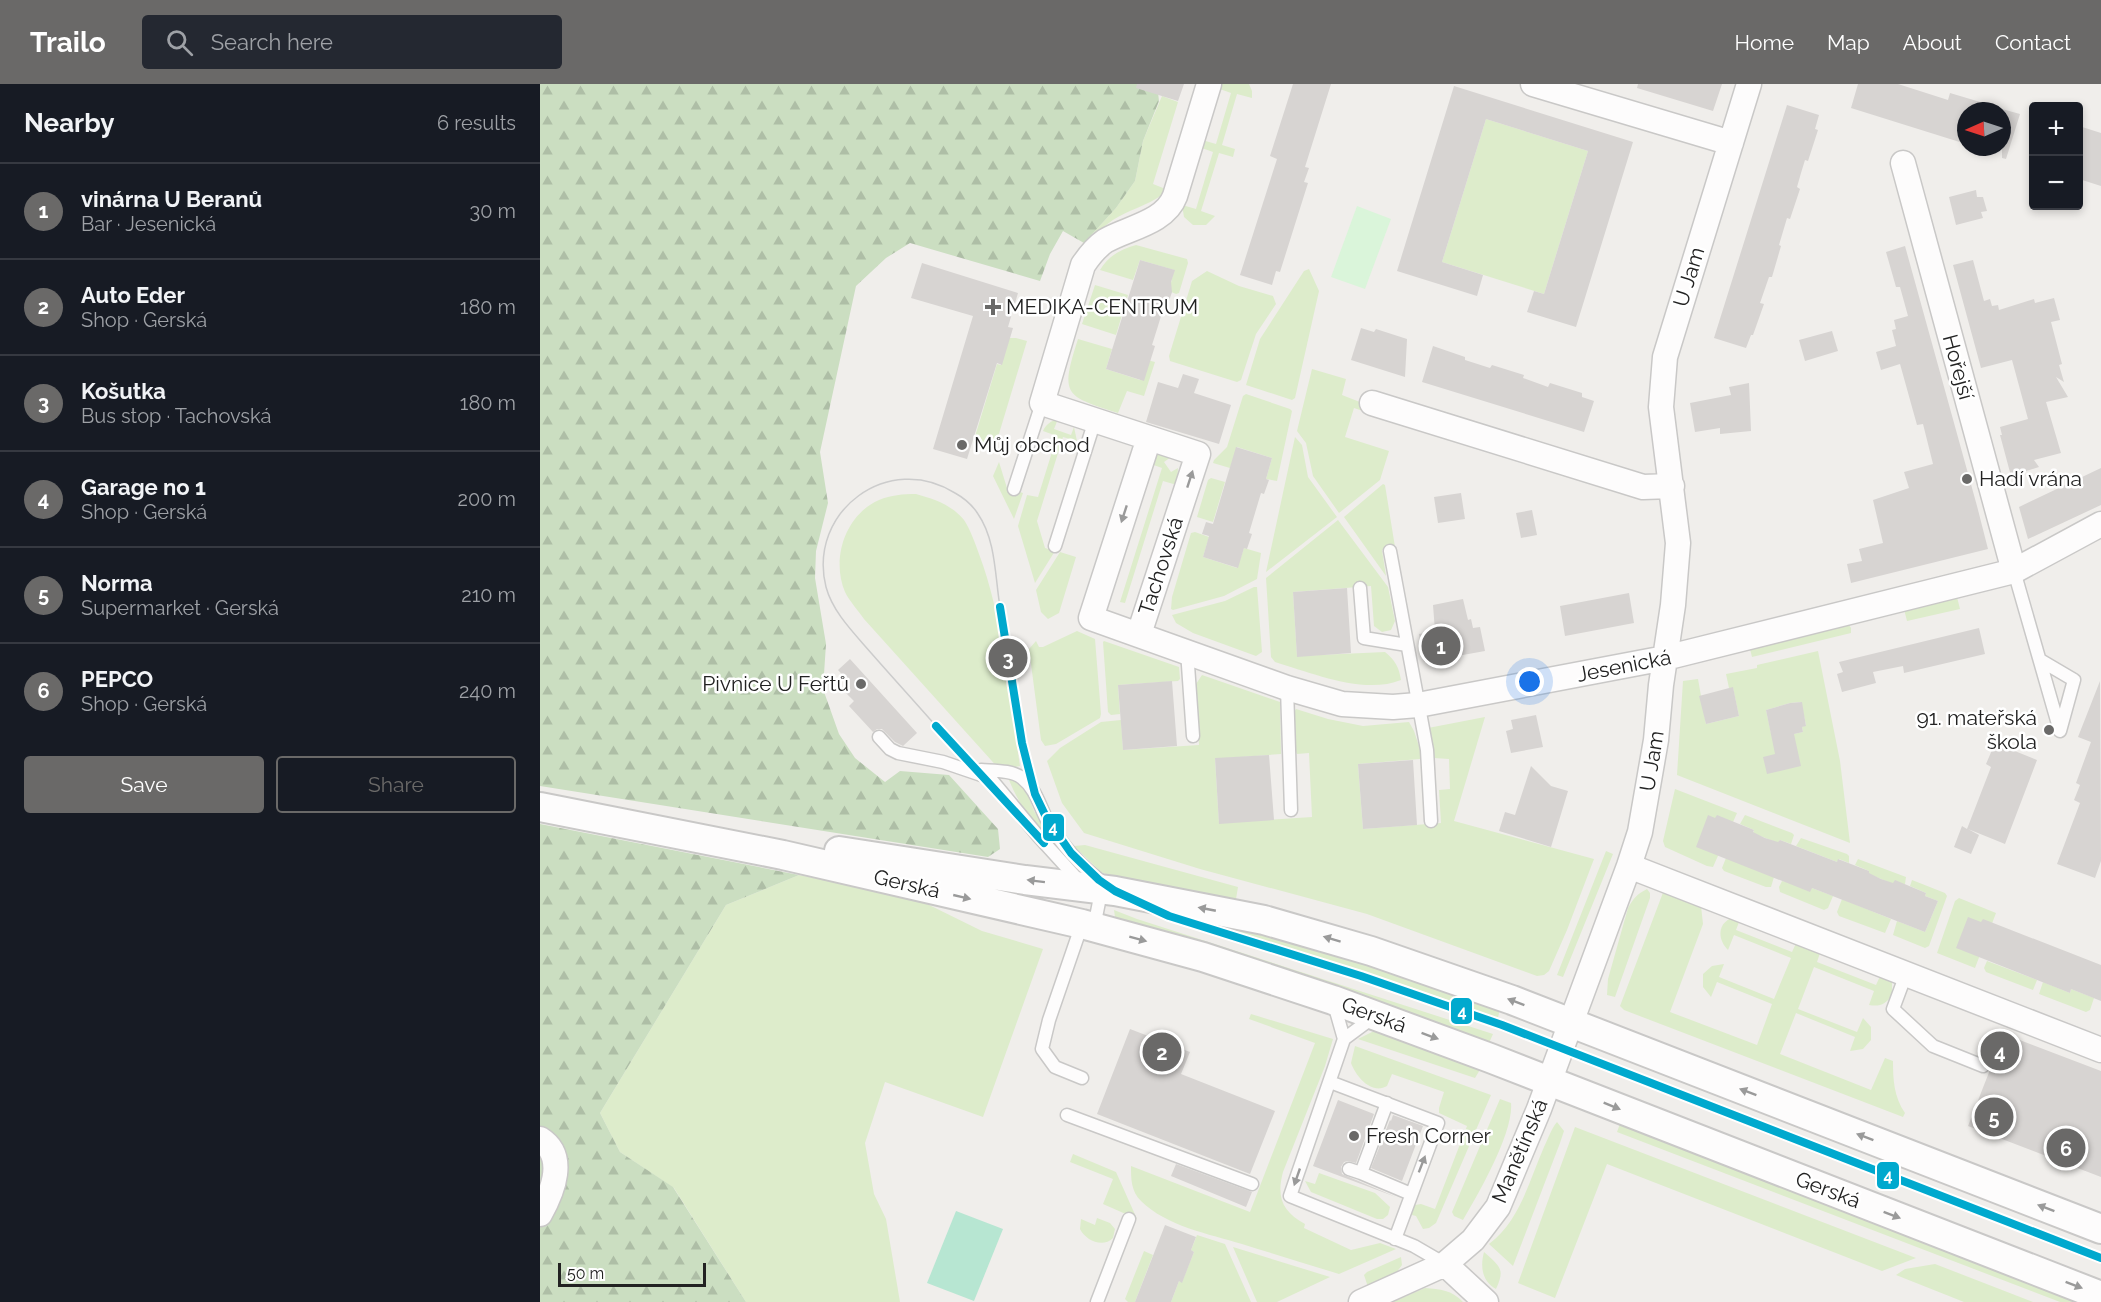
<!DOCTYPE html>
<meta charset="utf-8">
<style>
:root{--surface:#171b24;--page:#242831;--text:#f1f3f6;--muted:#9ea1a6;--line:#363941;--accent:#6a6968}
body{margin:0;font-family:Raleway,sans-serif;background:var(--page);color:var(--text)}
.controls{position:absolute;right:18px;top:18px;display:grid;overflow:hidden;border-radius:6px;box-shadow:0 3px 9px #0003}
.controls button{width:54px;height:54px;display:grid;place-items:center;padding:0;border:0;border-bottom:2px solid var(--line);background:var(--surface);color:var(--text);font:30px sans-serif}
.compass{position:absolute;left:1417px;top:18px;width:54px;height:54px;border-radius:50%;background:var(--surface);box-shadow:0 3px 9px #0003;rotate:267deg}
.scale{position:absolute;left:18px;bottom:15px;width:148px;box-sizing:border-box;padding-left:6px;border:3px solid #222;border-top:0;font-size:16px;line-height:21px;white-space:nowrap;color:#222;-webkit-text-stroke:4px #fff;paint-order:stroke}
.you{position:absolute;left:990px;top:598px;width:21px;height:21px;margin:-15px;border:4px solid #fff;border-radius:50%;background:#1a73e8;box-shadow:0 0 0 9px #1a73e833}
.badge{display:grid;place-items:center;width:39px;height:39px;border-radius:50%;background:var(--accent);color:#fff;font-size:20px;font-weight:700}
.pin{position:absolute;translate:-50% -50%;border:3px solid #fff;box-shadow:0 2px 6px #0006}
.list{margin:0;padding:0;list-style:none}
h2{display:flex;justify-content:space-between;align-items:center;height:78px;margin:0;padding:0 24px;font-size:26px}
h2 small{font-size:20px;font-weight:400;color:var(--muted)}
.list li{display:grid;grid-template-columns:39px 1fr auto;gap:18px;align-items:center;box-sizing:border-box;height:96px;padding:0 24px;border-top:2px solid var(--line)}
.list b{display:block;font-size:22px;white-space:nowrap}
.list p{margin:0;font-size:20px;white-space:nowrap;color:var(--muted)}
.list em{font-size:20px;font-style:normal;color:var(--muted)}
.actions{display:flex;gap:12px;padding:18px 24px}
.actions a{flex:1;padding:14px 0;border:2px solid var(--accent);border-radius:6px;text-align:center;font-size:21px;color:var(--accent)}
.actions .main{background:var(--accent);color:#fff}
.icon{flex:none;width:33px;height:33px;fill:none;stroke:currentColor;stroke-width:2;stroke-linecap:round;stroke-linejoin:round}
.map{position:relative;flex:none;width:1561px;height:1218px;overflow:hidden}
header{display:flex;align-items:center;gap:36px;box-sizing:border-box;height:84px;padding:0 30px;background:var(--accent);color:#fff}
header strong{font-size:28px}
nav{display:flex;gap:33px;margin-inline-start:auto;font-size:21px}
.search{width:420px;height:54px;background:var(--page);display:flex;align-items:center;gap:15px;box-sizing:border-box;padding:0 21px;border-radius:6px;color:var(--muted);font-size:22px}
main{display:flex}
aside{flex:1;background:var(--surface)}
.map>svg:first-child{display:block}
</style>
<header>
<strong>Trailo</strong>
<div class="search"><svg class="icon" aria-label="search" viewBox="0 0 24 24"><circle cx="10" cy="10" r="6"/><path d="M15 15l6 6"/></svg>Search here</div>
<nav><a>Home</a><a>Map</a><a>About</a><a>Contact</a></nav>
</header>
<main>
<aside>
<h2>Nearby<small>6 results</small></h2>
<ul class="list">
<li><span class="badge">1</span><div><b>vinárna U Beranů</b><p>Bar · Jesenická</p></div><em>30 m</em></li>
<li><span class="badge">2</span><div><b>Auto Eder</b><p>Shop · Gerská</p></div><em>180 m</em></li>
<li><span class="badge">3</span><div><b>Košutka</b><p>Bus stop · Tachovská</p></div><em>180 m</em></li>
<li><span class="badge">4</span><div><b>Garage no 1</b><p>Shop · Gerská</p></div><em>200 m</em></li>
<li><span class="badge">5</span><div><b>Norma</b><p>Supermarket · Gerská</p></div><em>210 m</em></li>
<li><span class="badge">6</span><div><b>PEPCO</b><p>Shop · Gerská</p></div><em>240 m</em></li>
</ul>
<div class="actions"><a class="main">Save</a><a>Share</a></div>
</aside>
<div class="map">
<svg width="1561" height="1218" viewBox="0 0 1561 1218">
<defs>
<pattern id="forest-firs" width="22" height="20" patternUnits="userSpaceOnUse" patternTransform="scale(1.5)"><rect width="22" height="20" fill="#cbdec1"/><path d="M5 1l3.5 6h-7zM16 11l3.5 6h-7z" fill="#aebea6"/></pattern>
</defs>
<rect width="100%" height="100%" fill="#f0eeeb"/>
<path fill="#ddeccb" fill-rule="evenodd" d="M680 0H709L712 7V14L697 10 682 61 695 65 693 73 679 69 661 127 675 132 666 141H653L644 133 642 121 656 125 673 68 659 63 662 56 676 60 691 9 677 4Z
M622 12 638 18 613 100 628 106C614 119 594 124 578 133 565 140 556 151 547 162L544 159 576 124 595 97 603 57Z
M946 35 1048 67 1004 210 902 178Z
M596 161 647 175 648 179 639 209 636 210 629 207 634 186 600 176 593 196 560 186C568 172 581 165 596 161Z
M769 185 779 207 755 314 752 316 706 301 720 255 764 187Z
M667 187 699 202 733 212 736 220 716 250 701 296 697 298 630 277 629 272 652 197Z
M555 201 588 211 576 251 542 240Z
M469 254H476L487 257 455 363 450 365 433 359 457 280 461 281Z
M538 255 572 265 566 285 600 296 607 276 615 278 604 312 587 307 578 329C524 312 520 311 538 255Z
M772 285 806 295 802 311 825 320 829 329 814 324 805 353 849 367 840 396 799 429 773 392 766 359 757 347Z
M706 310 750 325 752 327 737 397 726 395 732 374 697 363 690 384 673 379 674 376 687 363 703 312Z
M518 335 514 345 531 351 534 343 537 357 523 353 497 437 505 464 515 467 495 499 478 442 487 411 498 413 517 352 503 347C506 340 511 337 518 335Z
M755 353 762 361 768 393 797 433 726 488Z
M620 370 631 373 624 378 631 388 638 384 637 401 623 397 585 519 580 518 622 384 608 379 615 371Z
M459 378 467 404 483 409 474 435 453 392Z
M671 394 685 398 673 438 657 433 668 396Z
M843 400 845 401 855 463 842 466 846 492 804 433Z
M376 410C394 415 412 421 424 436 430 445 435 459 439 470 464 537 469 611 480 682L460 686 324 535C318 526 310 518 305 508 291 475 305 431 339 416 351 411 363 410 376 410Z
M798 436 848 503 855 537 851 546 842 548 834 542 831 502 753 508 757 572 845 568C855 576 859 583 861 596 824 611 772 589 735 578L731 573 726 494Z
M655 448 669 453 663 473 697 484 704 464 721 469 717 495 684 512 633 526 631 525 632 513 651 449Z
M520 468 536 473 519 529 508 535 501 528 496 506Z
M714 503H717L722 568 716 572 653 549 636 539 632 531 685 517Z
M1417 513 1420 525 1367 537 1364 525Z
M1309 541 1311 544V549L1212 573 1210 565Z
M537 547 555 555 561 630 560 634 516 660 505 662 501 656 489 565 496 557 499 563H503Z
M564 557 639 583 640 595 638 597 578 601 580 630 571 631 568 628 563 558Z
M1278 567 1300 677 1310 759 1137 691 1143 597 1158 595 1166 640 1199 632 1193 604H1189L1186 590 1217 584V581ZM1261 618 1266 641 1262 643 1263 648 1244 652 1242 647 1231 649 1226 626 1250 619Z
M662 591 740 618 741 670 675 675 679 739 772 733 769 669 757 670C750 658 749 636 756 625L788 635 823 642 869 638 874 647 882 671 880 675 818 680 823 745 901 739 899 706 910 705 909 675 894 674 888 644 945 633 914 737 1054 775 1027 846 1009 887 1004 891 997 892 827 830 660 785 544 749 522 719 507 677 520 664 561 638 581 636 583 666 659 661 656 600Z
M472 694 484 702 494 727 507 748 506 751C490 737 477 716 469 696Z
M1135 705 1197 729 1173 783 1167 782 1125 763 1123 757Z
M1205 731 1252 749 1254 751 1251 760 1240 756 1238 759 1213 749 1214 746 1200 740Z
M1261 754 1307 770 1309 772V779L1299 775 1297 778 1256 762Z
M545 761 698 803 696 815 672 814 573 793 561 788 534 762Z
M1066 767 1073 770 1023 893 1017 891Z
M1186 774 1234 793 1231 803H1226L1184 787 1182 784Z
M1318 775 1366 793 1365 800H1353L1329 790V787L1315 781Z
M259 791 377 815 442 847 503 865 443 1033 345 998 325 1059 334 1110 346 1135 360 1218H206L134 1104 80 1068 60 1029 186 821Z
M1372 796 1405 809 1407 812 1389 862 1385 864 1353 851 1357 837 1385 848 1398 817 1385 812 1386 809 1370 802Z
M1242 797 1272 804 1293 812 1288 824 1284 826 1240 808 1239 803Z
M1107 805 1110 809V814L1075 913 1067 911 1068 895 1088 824C1093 815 1097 810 1107 805Z
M1124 806 1161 822 1163 840 1130 928 1217 961 1232 920 1177 898 1171 913 1163 903V890L1172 882 1184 880 1179 893 1234 915 1251 874 1194 851 1188 866C1174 852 1180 832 1201 833L1196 846 1252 868 1258 855 1282 863 1277 878 1336 901 1342 888 1352 897V911C1346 920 1340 923 1329 921L1334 907 1274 883 1258 925 1317 948 1323 934 1331 943V956L1323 965 1310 967 1315 953 1256 929 1240 970 1331 1006 1345 974 1353 977C1353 996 1354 1013 1365 1029L1363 1033 1084 926 1080 922Z
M1419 814 1456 829 1435 884 1397 869 1415 817Z
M1302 815 1351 835 1345 849 1299 832 1297 828Z
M617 825 716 846 818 874 960 924 958 934C846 893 732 858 617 825Z
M574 826 597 835 953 950 949 959 628 849 575 833Z
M1447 877 1497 896 1493 906 1446 888 1444 884Z
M1503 898 1530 909 1531 905 1554 914 1550 926 1546 928 1499 910Z
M711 930 793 955 785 982 743 1088C736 1114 743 1128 765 1140L764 1144 811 1166 840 1159 856 1165 799 1190C767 1180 734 1170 702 1160 669 1150 626 1142 601 1117 591 1107 591 1095 591 1082L710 1128 775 959 709 935Z
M834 947H842L941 984 935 994 818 955Z
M815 962 951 1011 896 1139 889 1144 883 1145 876 1132 872 1131 871 1127 875 1121 881 1120 895 1125 927 1042 899 1029V1024L904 1008 852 990 847 1002C832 1011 816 993 811 979Z
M960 1015 971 1019C974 1048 938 1111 923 1136L914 1132 912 1128Z
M1081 1037 1553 1218H1520L1077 1048Z
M1017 1038 1024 1047 1020 1059 973 1182 949 1160C980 1137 989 1097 1004 1063 1008 1055 1011 1045 1017 1038Z
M1035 1043 1376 1174 1342 1187 1067 1080 1015 1214 978 1199Z
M533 1070 576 1088 597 1135 563 1120 573 1095 530 1078Z
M779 1089 835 1109 850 1123 848 1131 843 1135H837L771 1108 765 1097 775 1100Z
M557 1134 570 1139 575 1145 573 1154C563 1164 546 1157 540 1145L541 1135 555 1141Z
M657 1151 685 1160 711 1218H631L639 1197 642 1198 654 1168 651 1166Z
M693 1163 790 1193 737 1218H717Z
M604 1167 613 1171 595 1218H588L585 1215Z
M944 1168C959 1182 966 1184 956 1205 942 1197 940 1183 944 1168Z
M861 1173 862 1181 856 1189 828 1203 824 1191 827 1188Z
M1395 1180 1493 1218H1424L1356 1191 1365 1185Z
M885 1204C900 1205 912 1206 923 1218H852Z"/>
<path fill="url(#forest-firs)" d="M0 0H617L619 17 603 57 595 97 576 124 544 159 523 147 510 170 500 197 370 159 346 174 316 202 280 368 288 419 276 467 275 494 286 560 283 605 299 650 315 674 345 698 360 687 409 691 458 745 460 765 448 773 0 702Z
M0 740 259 791 186 821 60 1029 80 1068 133 1103 206 1218H0Z"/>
<path fill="#daf5da" d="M817 122 851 135 825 205 791 193Z"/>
<path fill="#b7e6d2" d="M416 1127 463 1145 434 1217 387 1199Z"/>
<path fill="#d7d4d2" d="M597 0H644L638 17 596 4Z
M753 0H791L765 83 769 84 764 98 768 99 740 188 736 187 732 201 700 191 737 75 730 72Z
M1098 0H1182L1173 27 1097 4Z
M1318 0H1358L1408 16 1410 9 1457 23 1456 27H1426V60L1311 24Z
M914 2 1093 58 1036 243 987 228 994 207 1004 210 1048 67 946 35 902 178 943 191 937 212 857 187Z
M1247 21 1279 31 1275 45 1278 46 1268 77 1265 76 1261 89 1257 103 1260 105 1250 135 1247 134 1239 161 1241 162 1232 193H1229L1220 219 1224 220 1213 251H1211L1206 264 1174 254Z
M1462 25 1480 30 1466 75 1462 74Z
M1539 42 1561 49V102L1539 95Z
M1436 106 1437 113H1443L1447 127 1441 128 1443 134 1416 141 1409 113Z
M1365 162 1437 422 1448 465 1311 499 1307 480 1322 477 1319 465 1343 459 1333 416 1369 404 1364 388 1393 380 1383 340 1377 341 1360 280 1341 286 1336 268 1356 262 1352 246 1356 245 1354 236 1368 232 1360 203H1356L1346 168Z
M600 176 635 186 631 198 632 208 627 223 624 222 618 242 612 261 615 262 604 297 566 285Z
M1433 176 1444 217 1450 215 1452 222 1458 221 1459 226 1494 215 1495 219 1514 214 1520 236 1511 238 1522 280 1519 281 1524 298 1516 293 1528 313 1506 318 1521 369 1494 376 1499 383 1471 392 1460 351H1462L1460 343 1488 335 1472 276 1441 284 1413 181Z
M382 179 478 209 468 243 473 244 462 281 457 279 427 375 393 365 433 232 371 214Z
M821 244 834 248 836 245 867 255 865 293 811 276Z
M1292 247 1298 267 1265 277 1259 256Z
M893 262 925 273V276L950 284 952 281 984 291 983 294 1008 303 1010 299 1042 309V313L1054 317 1044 348 882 298Z
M643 290 659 295 654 309 691 321 679 360 606 338 618 298 638 304Z
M1209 299 1211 347 1180 350V344L1155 348 1150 319 1191 311 1189 303Z
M696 363 732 374 726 395 729 396 724 410 721 409 709 449 712 450 707 465 704 464 698 484 663 473 669 452 662 450 666 438 673 440Z
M1561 384V421L1488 455 1479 423Z
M921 409 925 435 898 439 894 413Z
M992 426 997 451 981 454 976 429Z
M807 504 811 569 757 573 753 508Z
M1089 509 1094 539 1025 552 1020 522Z
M923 515 928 536 931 535 933 544 940 543 945 567 884 578 879 550 895 547 893 521Z
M1439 544 1445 570 1364 589 1363 582 1333 588 1336 599 1302 608 1297 590 1303 588 1299 578Z
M310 575 377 649 363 662 355 658 342 645H337L333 648 309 622 314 617 302 605 309 598 298 586Z
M632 597 637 662 583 666 578 601Z
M1560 597 1561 777 1555 794 1517 780 1540 719 1534 716 1540 701 1536 699 1551 658 1538 653Z
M1193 603 1199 632 1166 640 1159 612Z
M1262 618 1266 642 1262 643 1263 648 1254 650 1261 682 1227 690 1223 673 1235 670 1226 626 1250 619Z
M996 631 1003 663 971 669 966 647 973 645 971 636Z
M1455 659 1497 676 1465 760 1428 745 1439 751 1431 770 1414 763 1422 742 1427 745 1451 683 1446 680Z
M729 671 734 736 679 740 675 674Z
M873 676 877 741 823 745 818 680Z
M991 682 1011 702 1028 707 1011 763 959 747 965 728 975 731Z
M1168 731 1175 734 1177 731 1214 746 1213 748 1225 754 1238 758 1240 756 1297 778 1298 775 1329 787V789L1341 795 1353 799 1355 796 1386 809 1385 812 1398 817 1385 848 1272 804 1270 808 1156 763Z
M1428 833 1441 838 1443 835 1561 881V917L1531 905 1530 909 1416 864Z
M590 945 650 968 641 990 735 1027 710 1090 557 1030Z
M1464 950 1561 987V1093L1428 1042Z
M798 1016 834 1030 816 1079 808 1077 804 1078 801 1083 802 1090 856 1113 773 1082Z
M853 1031 883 1042 862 1097 831 1084 850 1036 851 1037Z
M636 1080 712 1108 706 1123 631 1092Z
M625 1141 656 1153 651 1166 654 1168 642 1199 639 1197 631 1218H595Z"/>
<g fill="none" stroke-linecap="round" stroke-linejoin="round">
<g stroke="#c9c8c7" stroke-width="15">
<path id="service" d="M474 405 502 319
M515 462 555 336
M850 467 887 666 891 737
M1474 487C1489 541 1505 594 1520 647L1534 596 1500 576
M820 504 824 554 867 561
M647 567 653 652
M747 604 751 726
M339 653 350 665 358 669 403 678 450 694 499 753 540 798
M441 686C454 687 472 686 482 694 495 704 499 720 506 734 520 759 541 783 565 800
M554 843 562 803
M1366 890 1353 925 1393 962 1443 982
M794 920 804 955
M835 932 804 955 750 1112 874 1162 905 1180
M542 994 515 983 502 965 509 936 542 840
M790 998 898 1039 855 1155
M847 1019 821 1089 871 1110
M527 1031 712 1100
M809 1085 821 1089
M557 1218 589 1135"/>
</g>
<g stroke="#c9c8c7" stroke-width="27">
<path id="minor" d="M993 0 1191 59
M1363 79 1474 487
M832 319 1103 403 1132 402
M609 354 551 534 747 604 802 620 853 623 878 621 1125 574 1474 487 1561 440
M599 550 658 370 502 319 543 181C549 172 555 164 565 157 587 144 625 139 635 112L669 0
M1089 782 1561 966
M0 1055C27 1072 13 1107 0 1130
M905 1180 946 1218
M821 1218 905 1180 933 1156 958 1123 999 1025 1089 782 1100 748 1116 656 1121 601 1133 521 1138 459 1121 323 1125 273 1209 0"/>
</g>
<g stroke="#c9c8c7" stroke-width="32">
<path id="tertiary" d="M0 723 243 771 542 840 663 873 793 916 950 974 1561 1212
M299 767 485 796 575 807 724 836 831 867 972 916 1561 1145"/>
</g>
<use href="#service" stroke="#fdfcfc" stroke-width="12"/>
<use href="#minor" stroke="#fdfcfc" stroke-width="24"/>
<use href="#tertiary" stroke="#fdfcfc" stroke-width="28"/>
<path stroke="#ccc" stroke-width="1.5" d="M396 642C375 618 353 594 332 570 315 550 293 529 286 503 267 427 349 367 415 409 424 414 433 422 438 430 456 456 455 493 460 523"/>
<g stroke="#fff" stroke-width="12">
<path id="tram-1" d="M460 523 482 659 495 710 506 733 531 769 559 796 575 807 629 832 821 892 962 941 1561 1174
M396 642 504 759"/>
</g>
<use href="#tram-1" stroke="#00a9ce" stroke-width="8"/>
</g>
<defs><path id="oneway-solid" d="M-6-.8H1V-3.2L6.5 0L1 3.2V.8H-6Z" transform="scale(1.5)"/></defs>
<g fill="#9a9a9a">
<use href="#oneway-solid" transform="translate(650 395) rotate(-72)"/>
<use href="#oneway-solid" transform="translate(584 430) rotate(108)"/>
<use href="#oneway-solid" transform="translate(496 797) rotate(-173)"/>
<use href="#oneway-solid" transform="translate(422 813) rotate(13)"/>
<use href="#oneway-solid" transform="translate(667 825) rotate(-169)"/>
<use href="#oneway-solid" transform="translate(598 855) rotate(15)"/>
<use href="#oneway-solid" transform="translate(792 855) rotate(-163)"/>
<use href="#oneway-solid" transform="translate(976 918) rotate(-159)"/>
<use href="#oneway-solid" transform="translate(890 952) rotate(20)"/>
<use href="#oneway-solid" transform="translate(1208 1008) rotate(-159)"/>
<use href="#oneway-solid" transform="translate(1072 1022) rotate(22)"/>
<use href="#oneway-solid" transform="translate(1325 1053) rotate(-159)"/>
<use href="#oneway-solid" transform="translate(882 1080) rotate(-69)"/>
<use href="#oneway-solid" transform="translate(757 1093) rotate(109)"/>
<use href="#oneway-solid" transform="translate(1506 1124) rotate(-159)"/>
<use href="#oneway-solid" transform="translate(1352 1131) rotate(21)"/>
<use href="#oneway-solid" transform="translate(1534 1201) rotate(21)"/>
</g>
<g fill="#6a6968" stroke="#fff" stroke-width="2">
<path d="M450 214h6v6h6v6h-6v6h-6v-6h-6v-6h6z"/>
<circle cx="422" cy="361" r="6"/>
<circle cx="1427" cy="395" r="6"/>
<circle cx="321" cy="600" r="6"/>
<circle cx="1509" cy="646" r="6"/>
<circle cx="814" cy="1052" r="6"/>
</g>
<g text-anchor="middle" stroke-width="5" stroke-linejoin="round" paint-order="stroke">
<g font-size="21" fill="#222" stroke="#fff">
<text transform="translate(1149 193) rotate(-73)" y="7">U Jam</text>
<text transform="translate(1418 283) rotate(75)" y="7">Hořejší</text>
<text transform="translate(621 482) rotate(-72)" y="7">Tachovská</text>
<text transform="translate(1084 582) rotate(-11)" y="7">Jesenická</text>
<text transform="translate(1112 677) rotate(-81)" y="7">U Jam</text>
<text transform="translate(367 800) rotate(13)" y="7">Gerská</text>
<text transform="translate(834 931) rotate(20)" y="7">Gerská</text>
<text transform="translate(980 1067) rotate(-67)" y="7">Manětínská</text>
<text transform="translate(1288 1106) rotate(21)" y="7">Gerská</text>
</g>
<g font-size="21" fill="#222" stroke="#fff" text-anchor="start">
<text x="466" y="230">MEDIKA-CENTRUM</text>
<text x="434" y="368">Můj obchod</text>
<text x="1439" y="402">Hadí vrána</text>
<text x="309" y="607" text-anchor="end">Pivnice U Feřtů</text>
<text x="1497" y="641" text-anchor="end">91. mateřská<tspan x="1497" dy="24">škola</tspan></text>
<text x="826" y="1059">Fresh Corner</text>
</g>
</g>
<g stroke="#fff" stroke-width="2">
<rect x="502" y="729" width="23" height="29" rx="6" fill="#00a9ce"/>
<rect x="910" y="913" width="23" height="28" rx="6" fill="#00a9ce"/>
<rect x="1336" y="1077" width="24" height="29" rx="6" fill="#00a9ce"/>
</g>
<g font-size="16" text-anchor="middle" font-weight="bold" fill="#fff">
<text x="513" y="749">4</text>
<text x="922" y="933">4</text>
<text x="1348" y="1097">4</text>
</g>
</svg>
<div class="controls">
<button>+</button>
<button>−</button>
</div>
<svg class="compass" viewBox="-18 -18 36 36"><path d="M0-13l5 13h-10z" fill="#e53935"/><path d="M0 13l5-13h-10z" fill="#9ea1a6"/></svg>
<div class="scale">50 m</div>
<div class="you"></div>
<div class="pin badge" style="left:901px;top:562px">1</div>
<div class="pin badge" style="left:622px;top:968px">2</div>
<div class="pin badge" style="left:468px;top:574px">3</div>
<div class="pin badge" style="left:1460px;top:967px">4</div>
<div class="pin badge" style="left:1454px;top:1033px">5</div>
<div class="pin badge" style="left:1526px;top:1064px">6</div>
</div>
</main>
